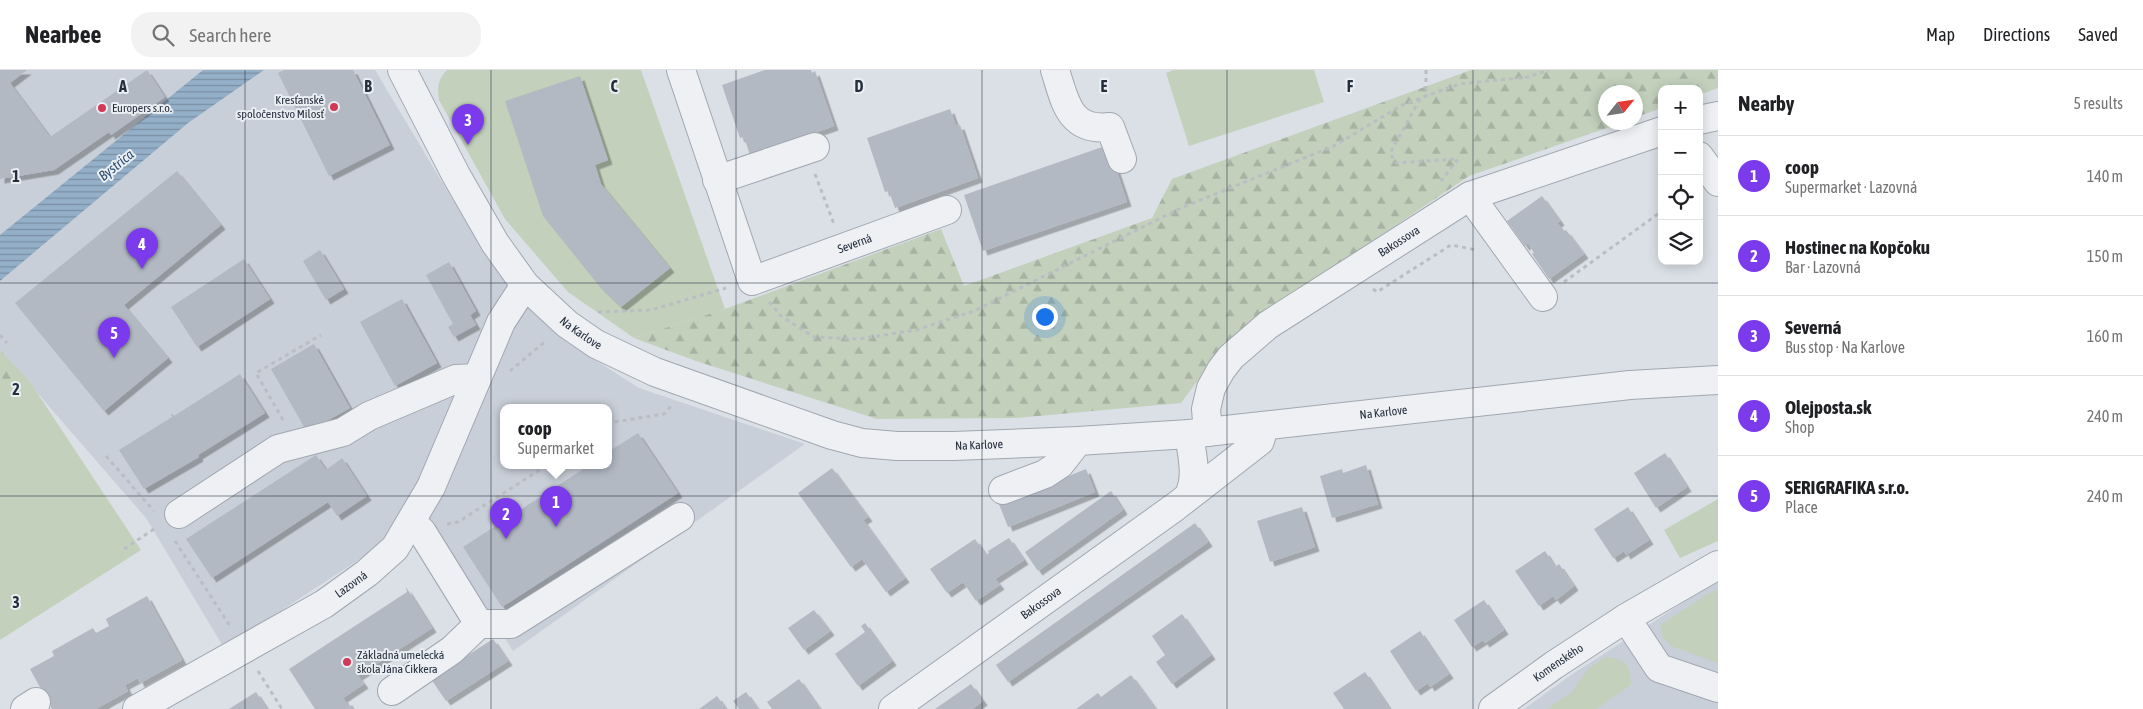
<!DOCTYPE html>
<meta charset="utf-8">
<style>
:root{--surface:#fff;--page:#f2f2f2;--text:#202124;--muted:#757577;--line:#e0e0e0;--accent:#7c3aed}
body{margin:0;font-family:"Asap Condensed",sans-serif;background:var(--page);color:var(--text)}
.controls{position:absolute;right:15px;top:15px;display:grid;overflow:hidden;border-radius:10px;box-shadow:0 2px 12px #0003}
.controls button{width:45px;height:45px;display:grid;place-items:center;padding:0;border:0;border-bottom:1px solid var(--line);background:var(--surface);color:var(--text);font:25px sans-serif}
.compass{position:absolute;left:1598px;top:15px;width:45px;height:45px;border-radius:50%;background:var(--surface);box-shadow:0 2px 12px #0003;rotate:60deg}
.you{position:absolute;left:1044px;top:246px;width:18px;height:18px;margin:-12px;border:4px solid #fff;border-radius:50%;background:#1a73e8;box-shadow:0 0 0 8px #1a73e833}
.badge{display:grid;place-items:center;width:32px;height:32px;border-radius:50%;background:var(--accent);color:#fff;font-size:16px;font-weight:700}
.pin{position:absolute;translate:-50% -41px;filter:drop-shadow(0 1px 2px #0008)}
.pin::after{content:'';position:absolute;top:26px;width:18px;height:15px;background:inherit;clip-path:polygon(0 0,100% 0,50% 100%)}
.popup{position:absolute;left:500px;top:334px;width:112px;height:65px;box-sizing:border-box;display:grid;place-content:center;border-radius:10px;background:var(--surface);filter:drop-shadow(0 1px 4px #0005);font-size:16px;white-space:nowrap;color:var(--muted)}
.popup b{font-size:19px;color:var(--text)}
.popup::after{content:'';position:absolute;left:50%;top:100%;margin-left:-10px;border:10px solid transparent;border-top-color:var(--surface)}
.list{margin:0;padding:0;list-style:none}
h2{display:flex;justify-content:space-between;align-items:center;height:65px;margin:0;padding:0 20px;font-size:21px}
h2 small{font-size:16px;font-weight:400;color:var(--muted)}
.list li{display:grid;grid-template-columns:32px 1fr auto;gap:15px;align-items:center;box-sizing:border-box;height:80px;padding:0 20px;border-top:1px solid var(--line)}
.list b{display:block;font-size:19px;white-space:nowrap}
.list p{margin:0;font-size:16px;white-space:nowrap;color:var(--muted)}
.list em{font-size:16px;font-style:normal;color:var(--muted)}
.icon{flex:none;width:28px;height:28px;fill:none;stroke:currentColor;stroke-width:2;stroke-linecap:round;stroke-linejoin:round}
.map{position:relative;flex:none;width:1718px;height:639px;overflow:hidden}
header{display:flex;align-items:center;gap:30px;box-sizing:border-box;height:70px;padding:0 25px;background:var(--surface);border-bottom:1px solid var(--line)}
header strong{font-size:24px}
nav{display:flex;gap:28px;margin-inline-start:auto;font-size:18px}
.search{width:350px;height:45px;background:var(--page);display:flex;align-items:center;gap:12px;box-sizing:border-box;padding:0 18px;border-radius:20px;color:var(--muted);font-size:19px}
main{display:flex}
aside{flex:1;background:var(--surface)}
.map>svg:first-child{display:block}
</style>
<header>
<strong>Nearbee</strong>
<div class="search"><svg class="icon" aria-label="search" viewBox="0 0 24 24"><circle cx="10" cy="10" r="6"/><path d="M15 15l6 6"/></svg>Search here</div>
<nav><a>Map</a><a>Directions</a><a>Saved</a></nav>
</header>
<main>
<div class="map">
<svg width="1718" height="639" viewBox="0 0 1718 639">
<defs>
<pattern id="forest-firs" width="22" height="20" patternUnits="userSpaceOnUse" patternTransform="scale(1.25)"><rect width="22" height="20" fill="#c2d0bc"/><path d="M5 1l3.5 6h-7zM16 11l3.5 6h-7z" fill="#a7b3a2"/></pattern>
<pattern id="water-rules" width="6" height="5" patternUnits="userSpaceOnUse" patternTransform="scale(1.25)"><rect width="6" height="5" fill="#94afc8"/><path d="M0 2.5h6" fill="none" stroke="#798fa4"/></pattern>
<filter id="shadow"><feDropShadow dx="4.5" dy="4.5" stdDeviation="0" flood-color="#0004"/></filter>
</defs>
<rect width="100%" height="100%" fill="#dbe0e6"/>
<path fill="#c9cfd8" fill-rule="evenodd" d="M0 0H375L488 189 567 272 639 318 805 374 513 581 417 430 386 472 224 578 146 448 0 280ZM504 338H608V396H504Z
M1718 510V639H1524L1571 605Z"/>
<path fill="#c2d0bc" d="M447 0H641L725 239 634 268 568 222 505 149 439 30C437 18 438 9 447 0Z
M1174 0H1314L1324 32 1189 76 1166 3Z
M30 312 141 480 0 570V329Z
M1718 429V471L1680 488 1664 460Z
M1713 521H1718V593L1671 576 1662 566 1660 555Z
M1605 587C1626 589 1630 594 1631 615L1596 639H1547L1572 622 1588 599Z"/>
<path fill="url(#forest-firs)" d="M1471 0H1718V18L1699 25V19H1662V38L1636 47V22H1606V52L1621 53 1469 106 1265 243 1216 286 1181 333 1016 348 877 349 696 291 634 268 725 239 941 159 964 216 1152 148 1172 109Z
M0 280 30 312 0 329Z"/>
<path fill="url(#water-rules)" d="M203 0H264L188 53 0 211V165Z"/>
<path fill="#b2b9c3" filter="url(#shadow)" d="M0 0H27L10 13 50 67 147 0 165 27 111 65 109 62 54 100 0 109Z
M284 0H353L390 75 329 106 278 3Z
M765 0H811L812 3 815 1 834 56 750 85 744 67 740 68 722 15Z
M580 6 608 90 595 95 601 114 670 198 621 237 600 217 543 146 505 31Z
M950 39 956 56 960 55 978 108 895 138 889 121 885 122 867 68Z
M1108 75 1127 132 983 181 964 125Z
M177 101 221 155 124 235 168 288 104 341 15 233Z
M1542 126 1560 151 1557 153 1564 161 1566 160 1584 184 1549 209 1532 184 1534 183 1528 173 1525 176 1507 151Z
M320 180 344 219 326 230 303 191Z
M244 189 270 229 197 277 171 237Z
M449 192 476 241 470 245 476 255 454 267 448 257 453 254 426 205Z
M402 229 437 293 395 316 360 252Z
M314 274 350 338 307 362 271 299Z
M240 304 265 343 198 385 199 387 144 419 119 380 172 347 171 345 173 344 174 346Z
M638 363 678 423 502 537 463 477 588 396H608V382Z
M1665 383 1687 417 1656 438 1634 403Z
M316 385 326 400 342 388 367 426 337 446 328 432 212 508 186 469Z
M1366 395 1378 434 1332 448 1320 406 1342 399 1343 403Z
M832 398 868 447 863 450 905 508 886 522 862 489 851 497 798 423Z
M1086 399 1095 422 1008 457 999 434Z
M1111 421 1123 440 1038 501 1025 482Z
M1302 437 1315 477 1270 492 1257 451Z
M1628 437 1649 470 1626 485 1624 481 1613 488 1594 459Z
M1195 453 1208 472 1008 612 996 595Z
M1009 468 1024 490 995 509 1000 515 976 531 963 512 947 523 930 499 975 469 986 485 989 483 988 481Z
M1545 481 1555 497 1559 494 1574 516 1556 530 1553 526 1539 536 1515 501Z
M406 517 432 558 358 606 364 614 343 628 349 637 352 635 355 639H315L289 599 407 522Z
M147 526 182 590 140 613 138 608 125 615 128 621 96 639H52L30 599 54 586 52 581 93 558 96 563 109 556 106 549Z
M1484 530 1504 560 1485 573 1483 570 1472 577 1454 550Z
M814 540 830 561 804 580 788 558Z
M1182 544 1211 585 1172 614 1156 592 1165 585 1152 566Z
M865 553 892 591 858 616 835 584 865 562 861 556Z
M1420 561 1449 604 1430 617 1428 613 1416 621 1390 581Z
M493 569 508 591 446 631 431 609Z
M1365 602 1390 639H1344L1333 623Z
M1131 605 1156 639H1076L1098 623 1101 627Z
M799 609 820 639H772L767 632Z
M971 614 983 631 972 639H935Z
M256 622 267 639H229Z
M746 622 758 639H739L733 631Z
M717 626 726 639H699Z"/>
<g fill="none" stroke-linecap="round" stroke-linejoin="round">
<g stroke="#a1a7b0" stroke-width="30">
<g id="minor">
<path id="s1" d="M402 0 456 105 495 173 525 215 567 254 596 274 655 302 832 365 862 373 897 376H954L1078 371 1189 364 1630 315 1718 310"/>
<path id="s2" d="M681 0 752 211 947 140"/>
<path d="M1055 0C1065 31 1069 62 1110 57L1122 89"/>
<path d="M1699 50 1718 46"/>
<path d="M1699 86 1718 112"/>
<path d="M717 110 815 77"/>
<path d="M1470 126 1543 227"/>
<path id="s3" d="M1208 362 1206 339 1211 318 1221 300 1231 287 1268 255 1470 126 1662 61"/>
<path d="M1003 420 1045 404 1060 394 1078 371"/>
<path d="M1189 425C1198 406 1192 385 1189 364"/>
<path d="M179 444 278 379 343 362 369 346 456 309 477 308"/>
<path d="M412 452 422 462 479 554"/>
<path d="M1626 548 1659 598 1718 618"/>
<path d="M392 621 452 580 479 554H511L680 447"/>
<path d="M25 639 36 632"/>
<path id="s4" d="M137 639 324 534 367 503 395 478 431 417 501 252 525 215"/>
<path id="s5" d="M893 639 1175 437 1260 371 1264 356"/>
<path id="s6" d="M1493 639 1554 595 1626 548 1718 495"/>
</g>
</g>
<path stroke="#babec4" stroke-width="3" stroke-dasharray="4 4" stroke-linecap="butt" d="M1426 0V26
M1420 29 1390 83 1396 93 1458 89 1441 111
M815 104 834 154
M1564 212 1662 141
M1373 219 1377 222 1451 175 1477 180
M769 232 781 246 814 267 859 269 916 260 974 241 1183 137 1334 76 1402 35 1459 14 1528 7 1549 0
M598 242 651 240 726 218
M0 265 7 273
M510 301 547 270
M283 350 256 303 321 265
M608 356 614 352 664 344 672 335
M106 386 154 441
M447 454 458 452 546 396
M175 471 230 556
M124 479 157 457
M258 601 282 639"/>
<use href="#minor" stroke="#eef0f4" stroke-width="28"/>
</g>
<path fill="none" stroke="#252e3c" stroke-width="1" stroke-opacity="0.55" d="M245 0V639M491 0V639M736 0V639M982 0V639M1227 0V639M1473 0V639M0 213H1718M0 426H1718"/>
<g fill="#d23955" stroke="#eaeff4" stroke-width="2">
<circle cx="334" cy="37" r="5"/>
<circle cx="102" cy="38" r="5"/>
<circle cx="347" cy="592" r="5"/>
</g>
<g text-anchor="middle" stroke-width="4" stroke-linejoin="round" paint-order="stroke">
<g font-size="12" fill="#252e3c" stroke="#eaeff4" text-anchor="start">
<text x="324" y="34" text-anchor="end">Kresťanské<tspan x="324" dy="14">spoločenstvo Milosť</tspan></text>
<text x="112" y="42">Europers s.r.o.</text>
<text x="357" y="589">Základná umelecká<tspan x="357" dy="14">škola Jána Cikkera</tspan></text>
</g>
<g font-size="12" fill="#252e3c" stroke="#eaeff4">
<text dy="4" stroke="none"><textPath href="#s3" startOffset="286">Bakossova</textPath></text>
<text dy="4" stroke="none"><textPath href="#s2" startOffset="332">Severná</textPath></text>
<text dy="4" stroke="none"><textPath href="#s1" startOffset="322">Na Karlove</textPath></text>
<text dy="4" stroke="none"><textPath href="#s1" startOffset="1148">Na Karlove</textPath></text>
<text dy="4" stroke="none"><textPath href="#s1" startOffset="742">Na Karlove</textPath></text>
<text dy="4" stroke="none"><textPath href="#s4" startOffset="248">Lazovná</textPath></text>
<text dy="4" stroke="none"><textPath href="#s5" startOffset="182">Bakossova</textPath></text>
<text dy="4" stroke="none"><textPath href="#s6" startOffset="80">Komenského</textPath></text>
</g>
<g font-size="14" font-style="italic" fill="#2e4e71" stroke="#eaeff4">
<text transform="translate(116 95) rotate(-39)" y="5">Bystrica</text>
</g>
</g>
<g font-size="16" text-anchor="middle" font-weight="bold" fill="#252e3c" stroke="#eaeff4" stroke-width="4" stroke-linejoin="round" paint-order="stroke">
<text x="123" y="22">A</text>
<text x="368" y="22">B</text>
<text x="614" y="22">C</text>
<text x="859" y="22">D</text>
<text x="1104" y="22">E</text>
<text x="1350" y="22">F</text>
<text x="16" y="112">1</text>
<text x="16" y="325">2</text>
<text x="16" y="538">3</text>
</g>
</svg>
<div class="controls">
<button>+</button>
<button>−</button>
<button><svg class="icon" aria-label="locate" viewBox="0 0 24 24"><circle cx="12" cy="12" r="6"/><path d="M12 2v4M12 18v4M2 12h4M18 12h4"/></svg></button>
<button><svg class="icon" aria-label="layers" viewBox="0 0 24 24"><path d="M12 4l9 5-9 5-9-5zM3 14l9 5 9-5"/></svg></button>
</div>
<svg class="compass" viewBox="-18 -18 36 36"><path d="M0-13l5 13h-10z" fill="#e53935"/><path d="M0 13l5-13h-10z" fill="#757577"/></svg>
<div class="you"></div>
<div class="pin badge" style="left:556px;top:457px">1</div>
<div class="popup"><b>coop</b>Supermarket</div>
<div class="pin badge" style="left:506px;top:469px">2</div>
<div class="pin badge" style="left:468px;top:75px">3</div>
<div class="pin badge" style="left:142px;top:199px">4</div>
<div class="pin badge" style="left:114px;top:288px">5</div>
</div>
<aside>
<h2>Nearby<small>5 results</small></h2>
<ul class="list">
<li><span class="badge">1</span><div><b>coop</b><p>Supermarket · Lazovná</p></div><em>140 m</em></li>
<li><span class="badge">2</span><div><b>Hostinec na Kopčoku</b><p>Bar · Lazovná</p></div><em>150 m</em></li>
<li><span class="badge">3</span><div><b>Severná</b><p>Bus stop · Na Karlove</p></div><em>160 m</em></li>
<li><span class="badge">4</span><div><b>Olejposta.sk</b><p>Shop</p></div><em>240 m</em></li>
<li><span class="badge">5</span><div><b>SERIGRAFIKA s.r.o.</b><p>Place</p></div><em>240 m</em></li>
</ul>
</aside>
</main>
